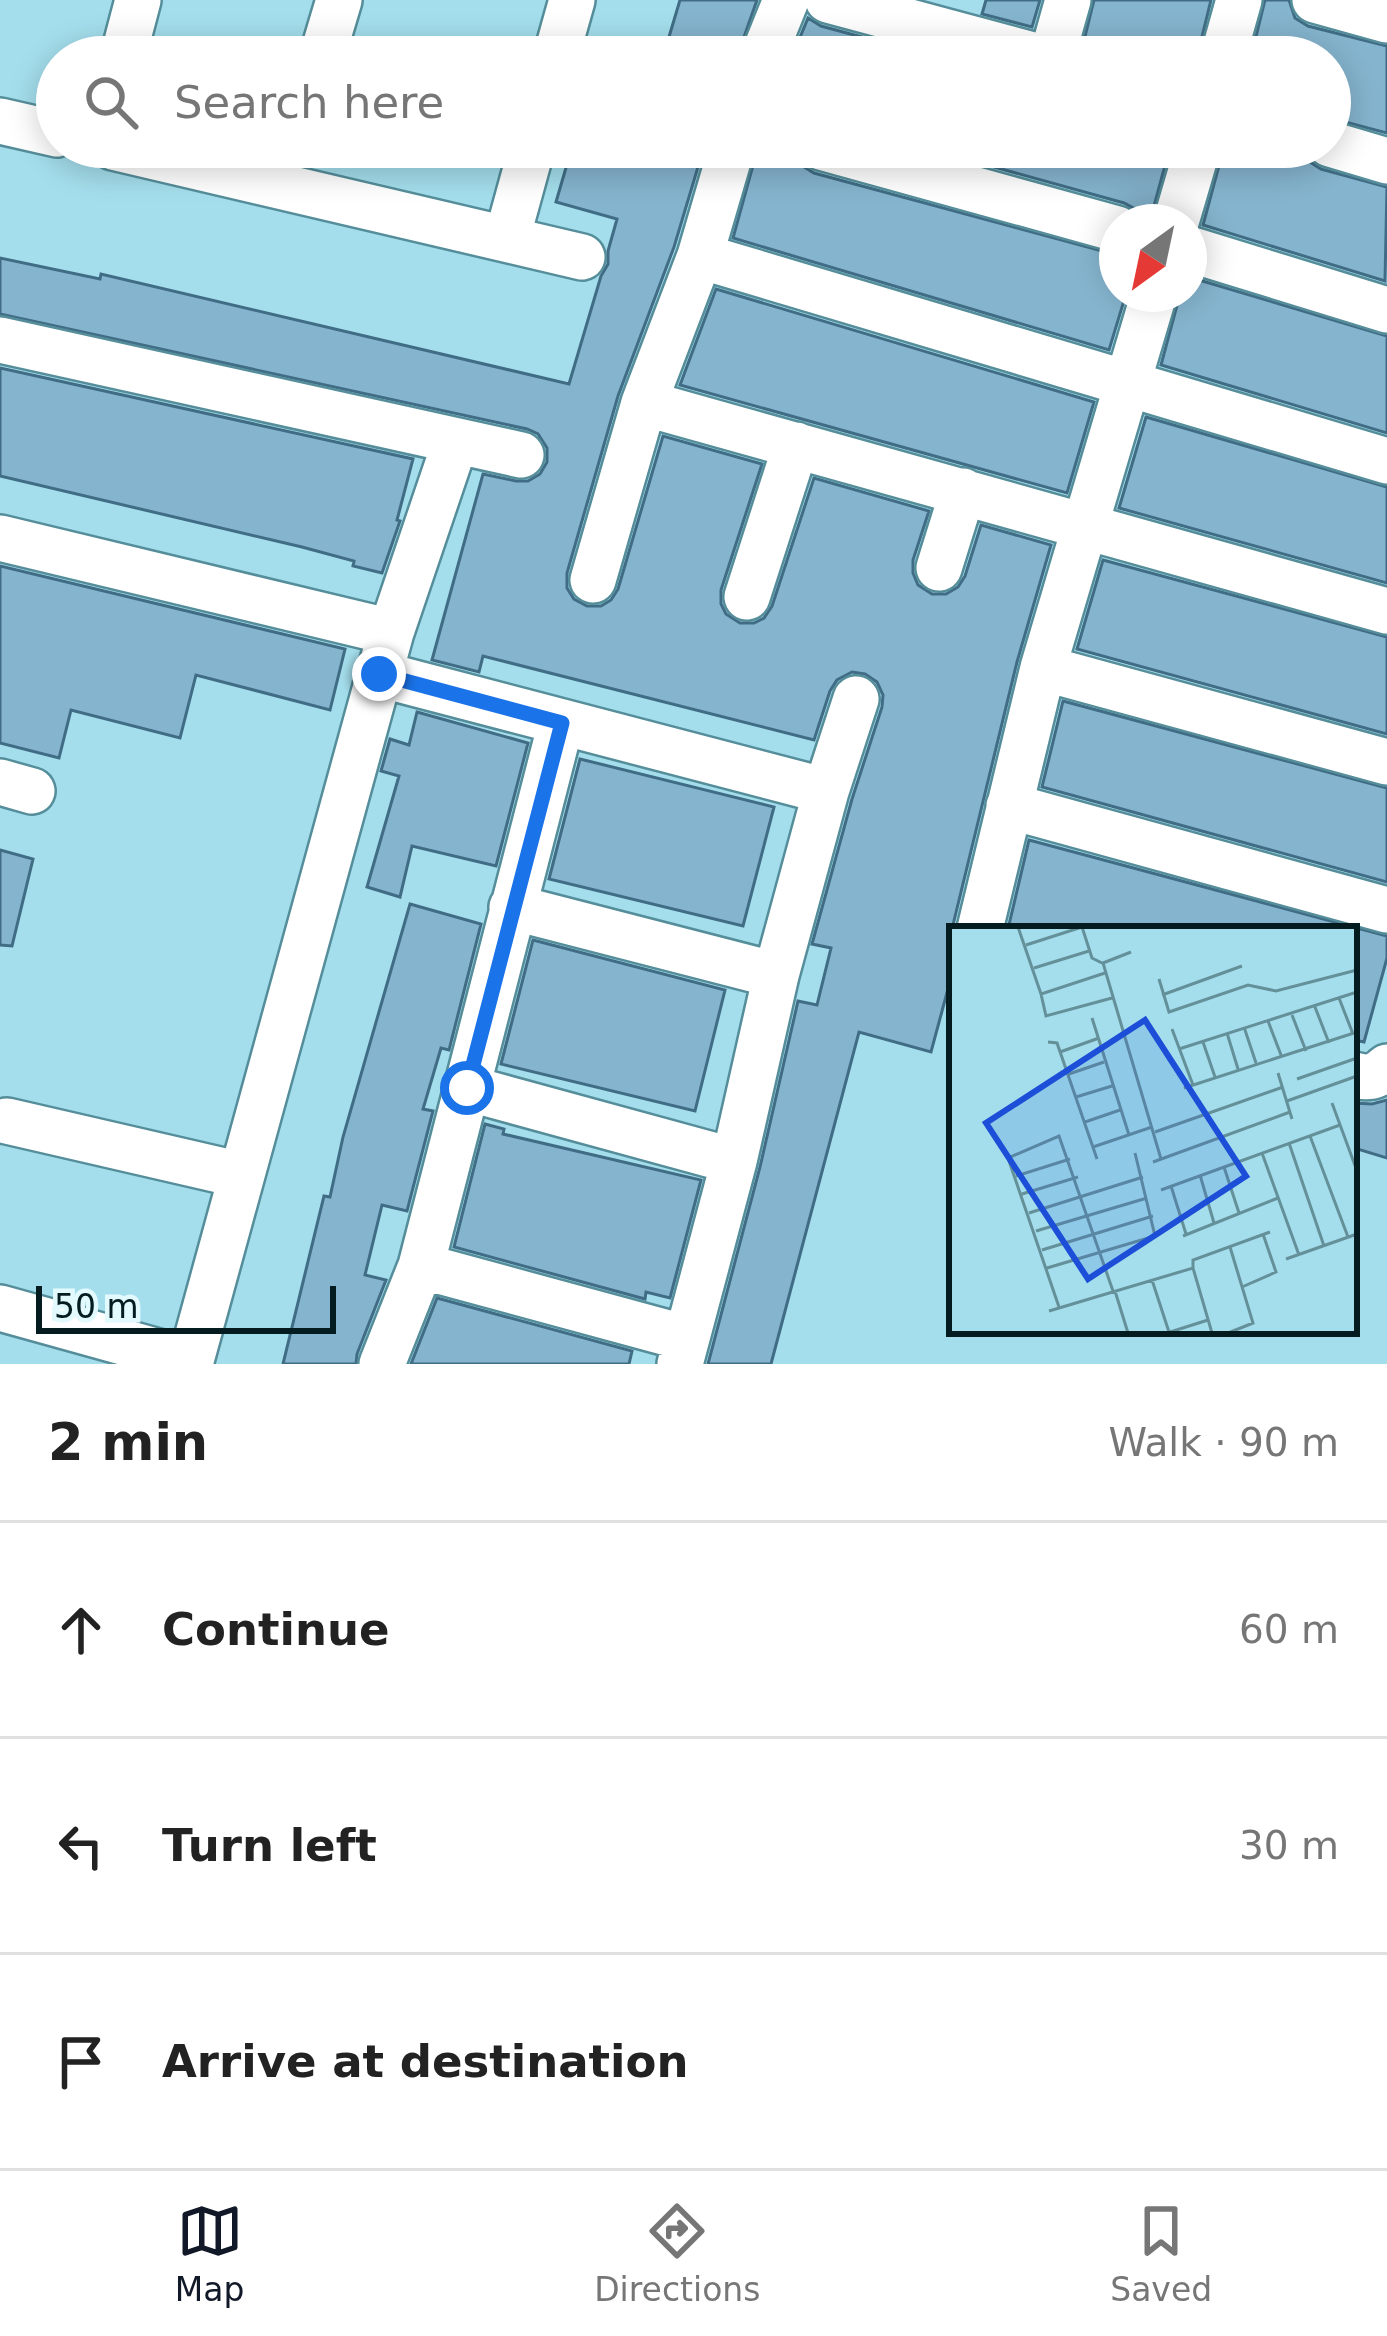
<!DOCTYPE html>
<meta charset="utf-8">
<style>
:root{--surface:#fff;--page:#f2f2f2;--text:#222;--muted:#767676;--line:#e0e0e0;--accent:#111827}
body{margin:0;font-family:"DejaVu Sans",sans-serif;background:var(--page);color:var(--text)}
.compass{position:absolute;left:1099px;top:204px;width:108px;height:108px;border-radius:50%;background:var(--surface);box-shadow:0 6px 30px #0003;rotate:213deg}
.scale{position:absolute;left:36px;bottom:30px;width:300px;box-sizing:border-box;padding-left:12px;border:6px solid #041b20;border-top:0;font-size:33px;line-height:42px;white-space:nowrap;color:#041b20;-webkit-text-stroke:9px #e2f9fe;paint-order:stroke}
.stop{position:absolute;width:36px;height:36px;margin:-27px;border:9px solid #1a73e8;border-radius:50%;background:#fff}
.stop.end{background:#1a73e8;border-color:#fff;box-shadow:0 3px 12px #0008}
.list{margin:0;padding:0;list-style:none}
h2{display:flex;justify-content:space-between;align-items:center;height:156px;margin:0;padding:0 48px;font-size:51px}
h2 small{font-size:39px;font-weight:400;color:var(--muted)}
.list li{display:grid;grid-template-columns:78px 1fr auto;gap:36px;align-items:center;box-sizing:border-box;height:216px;padding:0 48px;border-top:3px solid var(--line)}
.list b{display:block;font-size:45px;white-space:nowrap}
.list em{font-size:39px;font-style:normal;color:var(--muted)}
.icon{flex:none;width:66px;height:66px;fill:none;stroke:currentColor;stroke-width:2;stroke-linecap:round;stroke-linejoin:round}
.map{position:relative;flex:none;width:1387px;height:1364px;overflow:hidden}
.search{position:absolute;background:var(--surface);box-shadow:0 6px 30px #0003;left:36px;right:36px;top:36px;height:132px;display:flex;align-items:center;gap:30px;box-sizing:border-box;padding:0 42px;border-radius:66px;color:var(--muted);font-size:45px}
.sheet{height:804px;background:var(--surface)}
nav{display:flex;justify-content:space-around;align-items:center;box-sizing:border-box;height:168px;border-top:3px solid var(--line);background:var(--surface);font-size:33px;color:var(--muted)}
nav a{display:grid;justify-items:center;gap:6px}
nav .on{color:var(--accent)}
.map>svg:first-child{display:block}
</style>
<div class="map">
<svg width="1387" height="1364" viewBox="0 0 1387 1364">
<rect width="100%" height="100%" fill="#a4deec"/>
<path fill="#85b4ce" stroke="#406d85" stroke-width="3" d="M680 0H757L737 57H663Z
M986 0H1040L1032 27 982 14Z
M1094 0H1211L1197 57H1151L1120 47 1117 57H1080Z
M1265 0H1289L1295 18 1308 26 1387 46V133L1330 118V57H1251Z
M808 18 821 26 936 57H792Z
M572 147H612L638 155 641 147H704L674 247 618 396 567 573V588L574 599 587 606H601L611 600 618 589 663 436 762 464 721 590V604L726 614 740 623H754L764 618 772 606 814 478 929 511 913 560V573L918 585 932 594H946L958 587 965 576 981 525 1051 545 1017 662 952 929V974L931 1052 859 1032 771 1364H708L760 1167 798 1001 817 1005 831 948 812 944 852 799 882 707 883 695 877 682 865 674 852 672 837 680 830 691 814 740 483 656 479 672 432 660 483 474 516 481H528L540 474 547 462V448L538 434 527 429 0 314V258L100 279 101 274 569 384 601 276 608 264V251L617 219 556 202Z
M758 147H795L801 165 814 173 1117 255V294H1126L1109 350 733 238Z
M922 147H1170L1150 221 1141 218 1135 209 1124 203Z
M1224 147H1304L1310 162 1321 169 1387 187 1385 281 1203 225Z
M1189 277 1387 336V433L1161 365 1180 294H1189Z
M716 289 1094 402 1067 493 680 385Z
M0 368 413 459 397 520 400 521 382 573 353 566 354 561 302 547 0 476Z
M1146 417 1387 487V583L1119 508Z
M1103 560 1387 637V734L1077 649Z
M0 566 345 649 330 710 196 675 180 738 71 710 59 758 0 743Z
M1063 701 1387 788V882L1042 787Z
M417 712 528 743 496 866 412 846 400 897 367 887 399 776 381 771 390 739 409 745Z
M580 759 774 807 743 926 549 879Z
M1029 840 1387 936V958L1364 1042 1354 1040V929H1008Z
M0 850 33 859 12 946 0 945Z
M410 904 481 924 449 1050 441 1048 423 1109 433 1111 407 1211 382 1205 365 1275 386 1280 357 1354 356 1364H283L324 1196 330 1197 343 1137Z
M533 940 725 990 695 1111 501 1064Z
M1387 1100V1158L1354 1148V1103L1372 1104Z
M485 1124 504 1129 503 1134 701 1180 670 1298 646 1292 645 1299 454 1247Z
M437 1298 632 1351 629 1364H411Z"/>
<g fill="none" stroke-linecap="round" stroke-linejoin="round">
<g stroke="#558e9a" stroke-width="50">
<path id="minor" d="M828 0 1040 57
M1315 0 1387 20
M123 57 138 0
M322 57 339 0
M556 57 572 0
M763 57 786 0
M1052 57 1068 0
M1223 57 1239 0
M0 121 57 134
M1330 144 1387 161
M113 147 582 257
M821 147 1117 229
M1176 222 1198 147
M507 238 532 147
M1189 249 1387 310
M700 256 1387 461
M0 340 521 455
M644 403 1387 611
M0 538 391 632
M939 568 963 491
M593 580 644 403 700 256 732 147
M747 597 796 445
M1043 668 1387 762
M379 674 826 791
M0 782 32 791
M1009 806 1387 910
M512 907 776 975
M980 929 1043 668 1154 294
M1354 1075C1368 1079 1377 1077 1387 1067
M467 1088 734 1161
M7 1121 241 1175
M421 1266 686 1338
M0 1308 191 1361
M190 1364 391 632 455 443
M382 1364 421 1266 561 723
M680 1364 734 1161 776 975 826 791 856 699"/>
</g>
<use href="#minor" stroke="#fff" stroke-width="45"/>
</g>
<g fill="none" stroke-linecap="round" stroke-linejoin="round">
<path stroke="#1a73e8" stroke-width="15" d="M379 674 562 723 467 1088"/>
</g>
<g transform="translate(949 926)">
<rect width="408" height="408" fill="#a4deec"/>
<path fill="none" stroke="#64909a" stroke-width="3" d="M69 1 92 68M133 1 143 32 153 37M77 19 133 1M182 26 154 37 212 233M85 42 140 25M156 47 92 68 97 90 163 72M210 53 220 86 299 59 327 65 408 44M213 69 293 40M390 72 404 108M366 81 380 117M343 89 357 125M143 92 180 209M319 95 332 129M295 101 307 137M223 103 244 159M278 107 289 143M99 116 108 117 148 233M254 116 266 151M230 123 408 66M111 126 150 112M329 147 343 193M120 148 155 136M348 153 408 132M235 162 408 106M127 171 163 160M338 175 408 150M383 177 408 245M136 196 171 184M206 206 334 161M361 210 399 311M340 217 375 320M144 221 203 201M313 227 350 329M204 236 341 186M275 241 290 287M251 249 265 297M67 250 121 233M222 260 237 308M212 264 391 199M73 268 129 251M80 287 194 251M87 305 198 272M234 310 329 272M93 324 204 290M337 333 408 308M98 342 206 310 186 227M244 342V334L321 306M203 354 220 406M293 361 327 346 314 308M166 365 179 407M110 381 59 232 110 210 164 365M100 385 244 342 263 407M218 407 259 394M279 407 304 397 281 321"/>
<path fill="#1d4ed8" fill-opacity="0.15" stroke="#1d4ed8" stroke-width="6" d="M196 94 297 250 139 353 37 197Z"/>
<rect width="408" height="408" fill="none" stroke="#041b20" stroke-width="6"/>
</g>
</svg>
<svg class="compass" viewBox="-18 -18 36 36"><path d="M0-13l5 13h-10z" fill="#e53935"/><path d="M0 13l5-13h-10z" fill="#767676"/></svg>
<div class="scale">50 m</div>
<div class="stop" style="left:467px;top:1088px"></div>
<div class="stop end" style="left:379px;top:674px"></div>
<div class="search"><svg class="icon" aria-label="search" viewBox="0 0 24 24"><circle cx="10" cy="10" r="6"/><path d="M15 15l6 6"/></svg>Search here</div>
</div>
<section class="sheet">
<h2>2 min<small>Walk · 90 m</small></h2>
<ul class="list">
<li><svg class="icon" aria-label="ahead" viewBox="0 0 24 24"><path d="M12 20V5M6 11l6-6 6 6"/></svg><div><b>Continue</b></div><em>60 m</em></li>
<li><svg class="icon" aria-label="left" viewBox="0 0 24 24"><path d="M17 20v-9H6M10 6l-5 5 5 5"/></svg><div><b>Turn left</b></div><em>30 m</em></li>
<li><svg class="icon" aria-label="arrive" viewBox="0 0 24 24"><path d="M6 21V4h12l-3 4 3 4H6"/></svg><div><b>Arrive at destination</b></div></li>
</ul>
</section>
<nav>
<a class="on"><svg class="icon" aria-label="map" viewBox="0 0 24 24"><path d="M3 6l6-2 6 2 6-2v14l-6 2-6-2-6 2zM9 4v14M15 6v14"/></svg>Map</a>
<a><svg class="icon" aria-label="directions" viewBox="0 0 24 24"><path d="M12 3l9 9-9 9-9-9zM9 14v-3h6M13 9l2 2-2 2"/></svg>Directions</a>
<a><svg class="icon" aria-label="saved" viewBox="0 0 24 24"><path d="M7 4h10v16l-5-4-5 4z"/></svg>Saved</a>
</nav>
